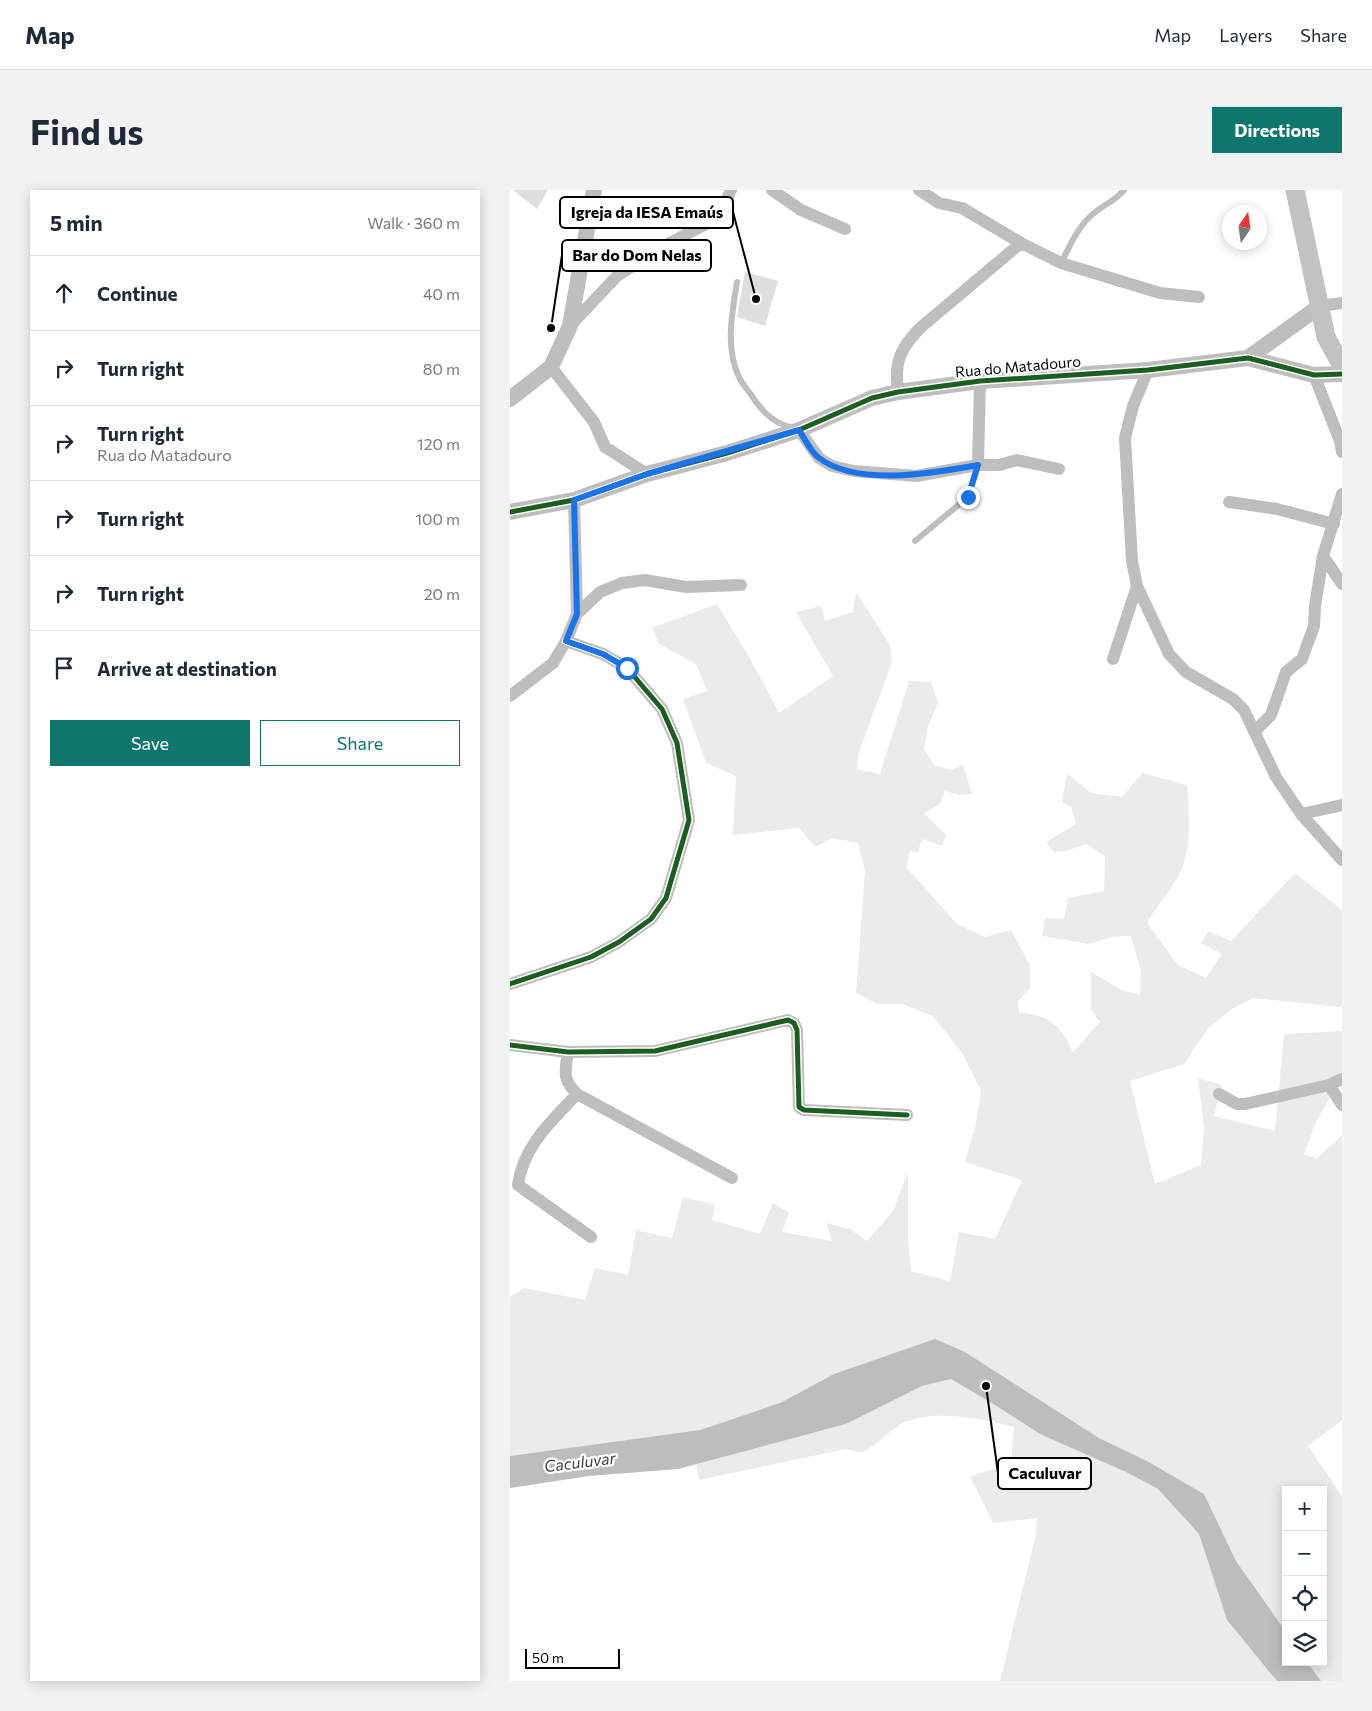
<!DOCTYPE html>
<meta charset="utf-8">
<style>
:root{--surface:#fff;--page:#f2f2f3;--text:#1f2937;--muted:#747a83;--line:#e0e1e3;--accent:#0f766e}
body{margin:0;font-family:Commissioner,sans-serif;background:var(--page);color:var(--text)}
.controls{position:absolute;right:15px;bottom:15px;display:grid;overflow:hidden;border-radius:0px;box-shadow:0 2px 12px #0003}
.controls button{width:45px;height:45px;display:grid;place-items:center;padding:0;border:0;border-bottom:1px solid var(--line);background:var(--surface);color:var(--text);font:25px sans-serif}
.compass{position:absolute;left:712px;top:15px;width:45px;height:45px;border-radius:50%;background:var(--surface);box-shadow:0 2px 12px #0003;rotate:13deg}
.scale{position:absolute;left:15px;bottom:12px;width:95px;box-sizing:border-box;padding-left:5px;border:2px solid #000;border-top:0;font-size:14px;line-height:18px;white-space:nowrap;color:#000;-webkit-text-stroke:4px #fff;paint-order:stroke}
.stop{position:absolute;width:15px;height:15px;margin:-11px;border:4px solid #1a73e8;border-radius:50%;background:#fff}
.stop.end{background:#1a73e8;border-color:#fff;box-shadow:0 1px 5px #0008}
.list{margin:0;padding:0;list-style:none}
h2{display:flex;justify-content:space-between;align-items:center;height:65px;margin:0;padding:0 20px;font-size:21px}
h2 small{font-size:16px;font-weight:400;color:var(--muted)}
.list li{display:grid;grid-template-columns:32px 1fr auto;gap:15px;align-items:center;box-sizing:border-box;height:75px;padding:0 20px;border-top:1px solid var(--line)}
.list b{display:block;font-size:19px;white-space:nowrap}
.list p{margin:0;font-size:16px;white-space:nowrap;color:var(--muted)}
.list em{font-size:16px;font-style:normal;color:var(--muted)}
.actions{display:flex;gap:10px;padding:15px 20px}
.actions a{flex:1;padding:11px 0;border:1px solid var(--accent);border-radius:0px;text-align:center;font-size:18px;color:var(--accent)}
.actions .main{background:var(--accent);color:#fff}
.icon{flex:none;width:28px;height:28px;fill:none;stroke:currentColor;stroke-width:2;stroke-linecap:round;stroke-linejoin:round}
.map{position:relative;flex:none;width:832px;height:1491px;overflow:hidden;border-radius:0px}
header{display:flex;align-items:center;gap:30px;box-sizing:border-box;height:70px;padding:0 25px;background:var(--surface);border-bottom:1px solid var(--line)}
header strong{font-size:24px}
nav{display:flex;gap:28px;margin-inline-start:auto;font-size:18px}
.intro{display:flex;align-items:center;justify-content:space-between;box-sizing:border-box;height:120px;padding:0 30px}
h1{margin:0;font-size:35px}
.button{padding:12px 22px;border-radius:0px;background:var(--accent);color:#fff;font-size:18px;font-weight:700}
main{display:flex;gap:30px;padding:0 30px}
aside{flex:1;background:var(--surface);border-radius:0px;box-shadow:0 2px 12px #0003}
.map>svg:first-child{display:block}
</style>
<header>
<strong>Map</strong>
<nav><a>Map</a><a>Layers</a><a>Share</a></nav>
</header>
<div class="intro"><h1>Find us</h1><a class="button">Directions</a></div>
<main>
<aside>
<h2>5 min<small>Walk · 360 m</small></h2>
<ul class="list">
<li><svg class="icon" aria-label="ahead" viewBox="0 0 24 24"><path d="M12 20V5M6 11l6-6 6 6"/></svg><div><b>Continue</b></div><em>40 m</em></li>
<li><svg class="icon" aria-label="right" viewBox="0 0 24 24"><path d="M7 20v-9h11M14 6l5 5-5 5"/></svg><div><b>Turn right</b></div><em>80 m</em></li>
<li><svg class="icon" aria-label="right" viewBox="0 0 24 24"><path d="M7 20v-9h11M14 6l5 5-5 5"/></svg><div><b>Turn right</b><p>Rua do Matadouro</p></div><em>120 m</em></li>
<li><svg class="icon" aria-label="right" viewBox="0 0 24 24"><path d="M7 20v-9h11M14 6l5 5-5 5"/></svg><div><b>Turn right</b></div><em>100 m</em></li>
<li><svg class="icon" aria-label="right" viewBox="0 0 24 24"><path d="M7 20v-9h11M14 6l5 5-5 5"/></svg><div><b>Turn right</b></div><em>20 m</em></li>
<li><svg class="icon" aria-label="arrive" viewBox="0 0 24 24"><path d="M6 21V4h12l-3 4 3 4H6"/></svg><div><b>Arrive at destination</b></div></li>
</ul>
<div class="actions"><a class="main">Save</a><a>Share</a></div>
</aside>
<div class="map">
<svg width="832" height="1491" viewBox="0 0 832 1491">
<rect width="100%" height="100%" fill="#fff"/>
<path fill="#ebebeb" d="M346 402 380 455 382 472 348 565 347 579 370 584 399 491 421 492 428 513 418 536 414 559 424 575 441 580 453 575 462 604 449 605 435 601 430 614 414 623 436 645 432 656 412 649 408 662 400 661 396 677 447 734 475 747 501 740 520 775V798L508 811 509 822C539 826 550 834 563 862L590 832 581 821V782L612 800 630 805 631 782 621 746 601 747 579 754 532 746 535 728 554 729 558 708 594 701 595 666 576 654 556 661 544 662 536 652 566 634 561 617 552 612 557 583 581 603 612 607 632 583 677 595C679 628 684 662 665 692 656 706 645 718 637 733L668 775 696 788 712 764 691 753 699 741 721 751 785 683 832 720V814L830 817 743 808 722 819 698 838 674 874 620 891 645 994 691 975 694 937 688 888 712 895 704 926 765 941 774 844 832 841V885L806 932 794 965 807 968 832 945V1230L798 1256 832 1306V1491H811L797 1472H813V1300H776V1442L726 1371 694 1304 637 1271 589 1248 455 1162 324 1184 270 1213 190 1240 0 1266V1107L14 1098 75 1110 85 1078 118 1085 126 1040 162 1048 173 1007 205 1015 202 1030 250 1044 263 1013 279 1023 272 1042 322 1051 316 1033 340 1039 357 1051 383 1021 398 981V1046L401 1081 440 1091 449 1042 485 1049 512 990 455 972 466 933 471 901 452 863 423 826 392 814H367L346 803 355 681 348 653 322 648 305 657 289 638 223 645 226 586 196 573 173 509 197 501 186 474 149 454 142 438 207 414 241 470 269 523 323 486 286 422 311 416 315 431 343 422Z
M441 1189 648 1299 689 1344 717 1430 767 1491H490L526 1344 527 1328 483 1333 460 1286 501 1274 504 1237C470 1229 429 1219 395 1232 382 1237 362 1261 351 1262 347 1262 340 1260 336 1259L189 1290 186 1274 336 1234 412 1196Z"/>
<path fill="#bdbdbd" d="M425 1149 455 1162 589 1248 637 1271 694 1304 726 1371 776 1442V1472H797L811 1491H767L717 1430 689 1344 648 1299 616 1282 530 1244 482 1213 441 1189 412 1196 336 1234 168 1279 79 1286 0 1298V1266L190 1240 270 1213 324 1184Z"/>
<path fill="#dedede" d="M3 0H38L27 19Z
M235 82 268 91 255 136 227 127Z"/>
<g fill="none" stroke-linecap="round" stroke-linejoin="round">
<path stroke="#bebebe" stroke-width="6" d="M551 73C560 56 568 36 583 24 593 15 605 11 614 0
M227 92C222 123 215 158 229 187 232 194 238 200 242 206 253 223 264 233 283 238
M405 351 458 307 468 275"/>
<path stroke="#bebebe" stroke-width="12" d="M262 0 291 20 335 39
M409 0 429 13 452 18 511 53 551 73 650 103 689 107
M810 116 832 113
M60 136 107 86 154 56 200 32 211 21 221 0
M41 177 84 232 95 257 137 284
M804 185 830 251 832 262
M388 202C384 172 390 159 410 138L511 53
M289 240 309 268 322 276 344 281 406 286 468 275H489L507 270 549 279
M468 275 470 191
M719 312 767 319 824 334
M813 366 832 394
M627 396 659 464 676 482 723 509 734 520 766 587 791 624 832 670
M67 424 90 402 112 393 135 390 176 397 231 395
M603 469 627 396 622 371 615 248 623 216 638 180
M0 506 43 473 56 451 67 424 64 310
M745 541 761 525 776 482 792 469 804 436 805 416 813 366 832 304
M791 624 832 615
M0 794 81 767 109 752 141 729 156 708 179 630 167 553 152 519 117 478 93 464 56 451
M0 855 58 862 145 861 278 830 284 833 287 840 289 917 294 920 397 925
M58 862C55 882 52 889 67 904L222 988
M819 895 832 915
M67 904C41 932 13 956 8 995L81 1047
M709 904 727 914H735L819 895 832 889"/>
<path stroke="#bebebe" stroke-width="16" d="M738 168 810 116
M0 209 41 177 60 136 84 0
M0 322 64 310 137 284 217 263 289 240 362 208 388 202 470 191 638 180 738 168 804 185 832 184"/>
<path stroke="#c2c2c2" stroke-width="19" d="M785 0 816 147 832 176"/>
<g stroke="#fff" stroke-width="8">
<path id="cycleway" d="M0 322 64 310 137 284 217 263 289 240 362 208 388 202 470 191 638 180 738 168 804 185 832 184
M0 794 81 767 109 752 141 729 156 708 179 630 167 553 152 519 117 478 93 464 56 451
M0 855 58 862 145 861 278 830 284 833 287 840 289 917 294 920 397 925"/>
</g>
<use href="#cycleway" stroke="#1b5e20" stroke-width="5"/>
</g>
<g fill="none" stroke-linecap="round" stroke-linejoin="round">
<path stroke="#1a73e8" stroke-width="6" d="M117 478 93 464 56 451 67 424 64 310 137 284 289 240C295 249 300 261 309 268 348 297 423 283 468 275L458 307"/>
</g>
<g text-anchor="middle" stroke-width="4.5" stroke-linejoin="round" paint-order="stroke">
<g font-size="15" fill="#000" stroke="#fff">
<text transform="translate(508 177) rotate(-5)" y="5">Rua do Matadouro</text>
</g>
<g font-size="16" font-style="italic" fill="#424242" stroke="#fff">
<text transform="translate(70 1272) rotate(-7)" y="6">Caculuvar</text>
</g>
</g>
<path fill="none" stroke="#000" stroke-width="2" d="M246 109L223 22M41 138L52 65M476 1196L488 1283"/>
<g fill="#000" stroke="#fff" stroke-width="2">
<circle cx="246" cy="109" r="5"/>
<circle cx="41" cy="138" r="5"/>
<circle cx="476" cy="1196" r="5"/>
</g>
<g fill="#fff" stroke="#000" stroke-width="2">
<rect x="50" y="7" width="173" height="31" rx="5"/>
<rect x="52" y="50" width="149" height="31" rx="5"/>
<rect x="488" y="1268" width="93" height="31" rx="5"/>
</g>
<g font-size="16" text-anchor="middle" font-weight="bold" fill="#000">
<text x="137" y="28">Igreja da IESA Emaús</text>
<text x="127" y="71">Bar do Dom Nelas</text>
<text x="535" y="1289">Caculuvar</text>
</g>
</svg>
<div class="controls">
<button>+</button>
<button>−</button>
<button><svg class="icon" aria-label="locate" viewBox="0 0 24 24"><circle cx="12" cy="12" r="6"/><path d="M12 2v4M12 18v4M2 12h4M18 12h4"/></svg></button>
<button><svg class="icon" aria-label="layers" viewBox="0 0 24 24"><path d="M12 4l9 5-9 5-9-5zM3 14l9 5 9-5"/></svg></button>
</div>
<svg class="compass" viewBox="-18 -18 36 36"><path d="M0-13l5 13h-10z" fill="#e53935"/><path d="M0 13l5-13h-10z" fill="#747a83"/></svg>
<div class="scale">50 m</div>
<div class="stop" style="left:117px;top:478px"></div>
<div class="stop end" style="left:458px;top:307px"></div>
</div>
</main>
